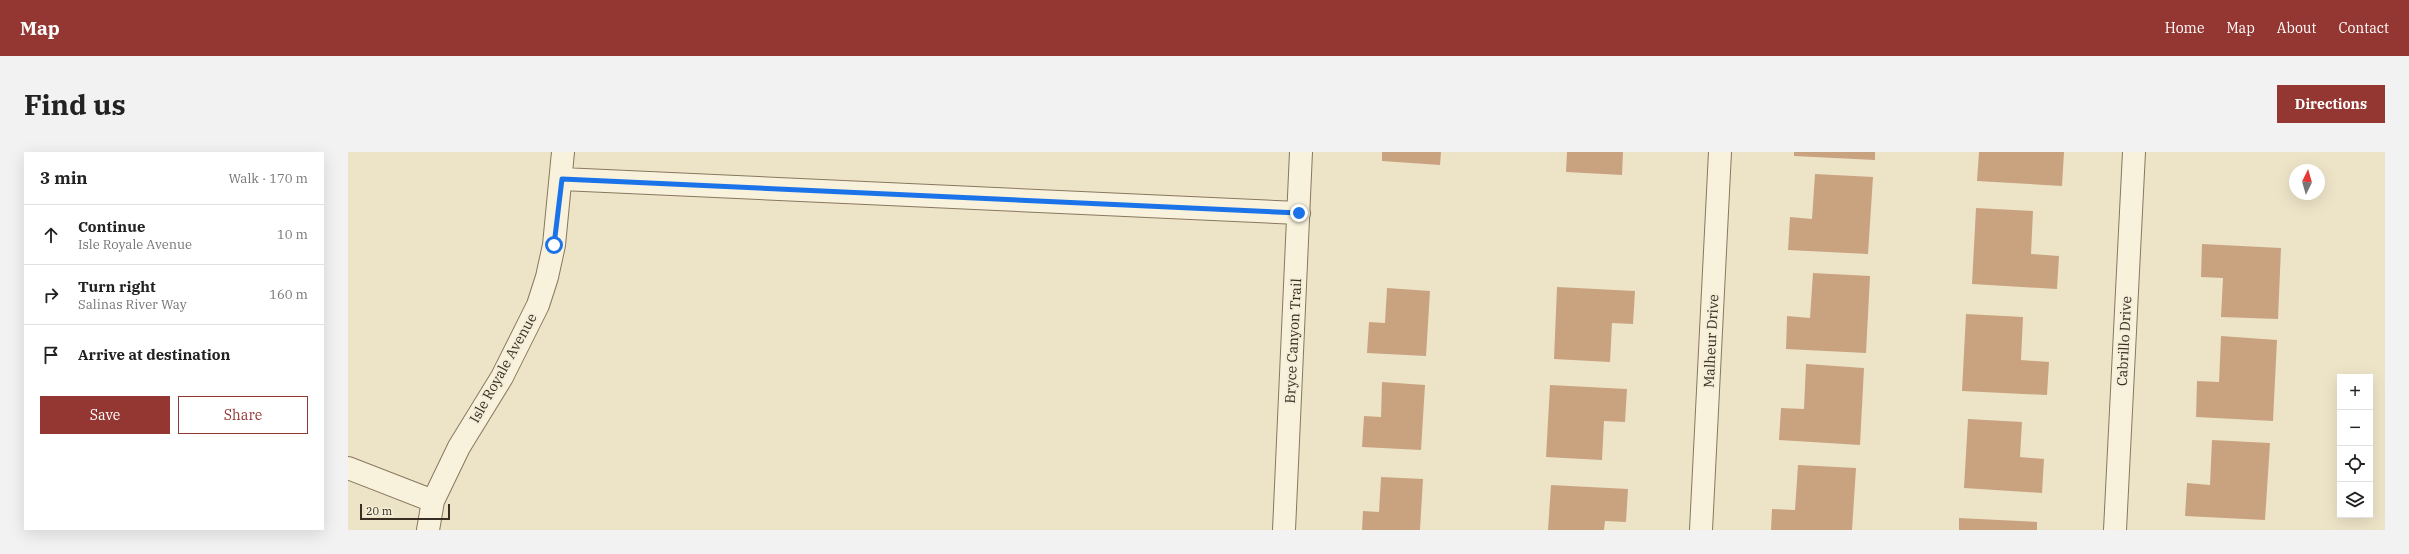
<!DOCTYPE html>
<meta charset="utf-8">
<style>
:root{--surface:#fff;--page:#f2f2f2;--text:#222;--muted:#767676;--line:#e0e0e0;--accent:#943631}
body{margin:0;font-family:"IBM Plex Serif",serif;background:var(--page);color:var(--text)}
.controls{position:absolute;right:12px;bottom:12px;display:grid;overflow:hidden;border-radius:0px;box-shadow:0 4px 16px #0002}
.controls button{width:36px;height:36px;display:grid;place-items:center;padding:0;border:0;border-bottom:1px solid var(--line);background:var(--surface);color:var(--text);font:20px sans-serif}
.compass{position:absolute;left:1941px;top:12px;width:36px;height:36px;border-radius:50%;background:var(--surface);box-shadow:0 4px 16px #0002;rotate:5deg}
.scale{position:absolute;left:12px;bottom:10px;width:90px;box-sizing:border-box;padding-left:4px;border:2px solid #392e21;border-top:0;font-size:11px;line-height:14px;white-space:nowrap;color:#392e21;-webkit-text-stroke:3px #f4eed8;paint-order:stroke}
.stop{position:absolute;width:12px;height:12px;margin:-9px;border:3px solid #1a73e8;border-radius:50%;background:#fff}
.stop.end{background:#1a73e8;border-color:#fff;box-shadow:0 1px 4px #0008}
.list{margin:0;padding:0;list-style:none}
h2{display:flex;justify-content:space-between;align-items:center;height:52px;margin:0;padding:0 16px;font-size:17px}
h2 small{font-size:13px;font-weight:400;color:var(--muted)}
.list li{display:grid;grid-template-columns:26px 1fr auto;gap:12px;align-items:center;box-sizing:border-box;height:60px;padding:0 16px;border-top:1px solid var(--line)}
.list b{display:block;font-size:15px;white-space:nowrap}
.list p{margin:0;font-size:13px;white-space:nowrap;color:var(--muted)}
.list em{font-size:13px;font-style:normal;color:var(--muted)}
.actions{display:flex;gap:8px;padding:12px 16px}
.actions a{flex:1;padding:9px 0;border:1px solid var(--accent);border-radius:0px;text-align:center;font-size:14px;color:var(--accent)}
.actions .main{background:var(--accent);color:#fff}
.icon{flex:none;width:22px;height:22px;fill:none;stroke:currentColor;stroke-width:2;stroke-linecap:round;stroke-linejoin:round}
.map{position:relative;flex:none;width:2037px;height:378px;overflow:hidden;border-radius:0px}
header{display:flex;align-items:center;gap:24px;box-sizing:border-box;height:56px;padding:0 20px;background:var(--accent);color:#fff}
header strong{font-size:19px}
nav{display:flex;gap:22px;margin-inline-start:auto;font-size:14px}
.intro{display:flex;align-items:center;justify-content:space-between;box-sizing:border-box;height:96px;padding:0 24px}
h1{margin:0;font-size:28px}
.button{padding:10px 18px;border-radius:0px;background:var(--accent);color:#fff;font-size:14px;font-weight:700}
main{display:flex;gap:24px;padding:0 24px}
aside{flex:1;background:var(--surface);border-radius:0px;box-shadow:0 4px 16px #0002}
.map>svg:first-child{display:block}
</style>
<header>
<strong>Map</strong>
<nav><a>Home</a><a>Map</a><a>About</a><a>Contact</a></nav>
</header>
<div class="intro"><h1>Find us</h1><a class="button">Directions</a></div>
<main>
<aside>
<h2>3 min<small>Walk · 170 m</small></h2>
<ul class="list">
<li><svg class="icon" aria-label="ahead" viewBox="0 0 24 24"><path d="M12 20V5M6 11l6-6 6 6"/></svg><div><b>Continue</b><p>Isle Royale Avenue</p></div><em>10 m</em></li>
<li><svg class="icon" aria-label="right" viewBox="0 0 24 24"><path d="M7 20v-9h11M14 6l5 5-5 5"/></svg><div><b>Turn right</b><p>Salinas River Way</p></div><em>160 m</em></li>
<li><svg class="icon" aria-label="arrive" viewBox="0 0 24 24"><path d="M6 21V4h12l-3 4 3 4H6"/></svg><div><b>Arrive at destination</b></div></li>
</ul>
<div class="actions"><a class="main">Save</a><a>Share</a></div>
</aside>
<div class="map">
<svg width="2037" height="378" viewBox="0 0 2037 378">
<rect width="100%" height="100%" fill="#ede4c8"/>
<path fill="#c9a380" d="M1034 0H1093L1092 13 1034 9Z
M1219 0H1275L1274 23 1218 20Z
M1446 0H1527V8L1446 4Z
M1631 0H1716L1714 34 1629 29Z
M1467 22 1525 25 1520 102 1440 98 1442 65 1464 67Z
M1628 56 1685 59 1683 102 1711 104 1709 137 1624 132Z
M1854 92 1933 96 1930 167 1873 165 1875 126 1853 125Z
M1465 121 1522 124 1518 201 1438 197 1439 164 1462 166Z
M1209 135 1287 139 1285 172 1264 171 1262 210 1206 207Z
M1039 136 1082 139 1078 204 1019 201 1021 170 1037 171Z
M1618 162 1675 165 1673 208 1701 210 1699 243 1614 239Z
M1873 184 1929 188 1925 269 1848 265 1849 229 1871 230Z
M1458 212 1516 216 1512 293 1431 288 1433 256 1456 257Z
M1034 230 1077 233 1073 298 1014 295 1016 264 1033 265Z
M1202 233 1279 237 1277 270 1256 269 1254 308 1198 305Z
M1620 267 1674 270 1672 305 1696 307 1694 341 1616 336Z
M1864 288 1922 291 1917 368 1837 364 1839 331 1862 333Z
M1450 313 1508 316 1504 378H1423L1424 357 1447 358Z
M1033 325 1075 327 1072 378H1014L1015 359 1031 360Z
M1203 333 1280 337 1278 370 1257 369 1256 378H1200Z
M1611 366 1689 370V378H1611Z"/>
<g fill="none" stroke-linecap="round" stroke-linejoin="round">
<g stroke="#88775e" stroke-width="24">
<path id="street" d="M214 27 951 61
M0 316 85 349
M80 378 85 349 111 295 154 225 190 153 199 125 206 93 215 0
M936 378 953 0
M1353 378 1372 0
M1767 378 1786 0"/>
</g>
<use href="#street" stroke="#f8f1dc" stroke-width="22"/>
</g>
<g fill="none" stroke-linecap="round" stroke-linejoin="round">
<path stroke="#1a73e8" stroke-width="5" d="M206 93 214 27 951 61"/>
</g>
<g text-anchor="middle" stroke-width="4" stroke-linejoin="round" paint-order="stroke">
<g font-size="14" fill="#392e21" stroke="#f4eed8">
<text transform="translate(945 189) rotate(-87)" y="5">Bryce Canyon Trail</text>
<text transform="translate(1363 189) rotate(-87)" y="5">Malheur Drive</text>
<text transform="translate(1776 189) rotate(-87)" y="5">Cabrillo Drive</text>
<text transform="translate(155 216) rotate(-61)" y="5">Isle Royale Avenue</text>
</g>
</g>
</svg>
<div class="controls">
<button>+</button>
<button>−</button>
<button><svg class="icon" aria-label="locate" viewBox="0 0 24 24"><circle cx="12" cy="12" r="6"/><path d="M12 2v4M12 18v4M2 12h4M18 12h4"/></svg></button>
<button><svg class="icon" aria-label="layers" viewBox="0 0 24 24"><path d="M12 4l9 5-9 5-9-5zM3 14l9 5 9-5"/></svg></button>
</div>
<svg class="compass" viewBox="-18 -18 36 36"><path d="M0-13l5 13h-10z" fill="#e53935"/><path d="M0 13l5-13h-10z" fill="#767676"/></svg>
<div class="scale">20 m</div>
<div class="stop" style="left:206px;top:93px"></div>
<div class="stop end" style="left:951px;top:61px"></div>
</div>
</main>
